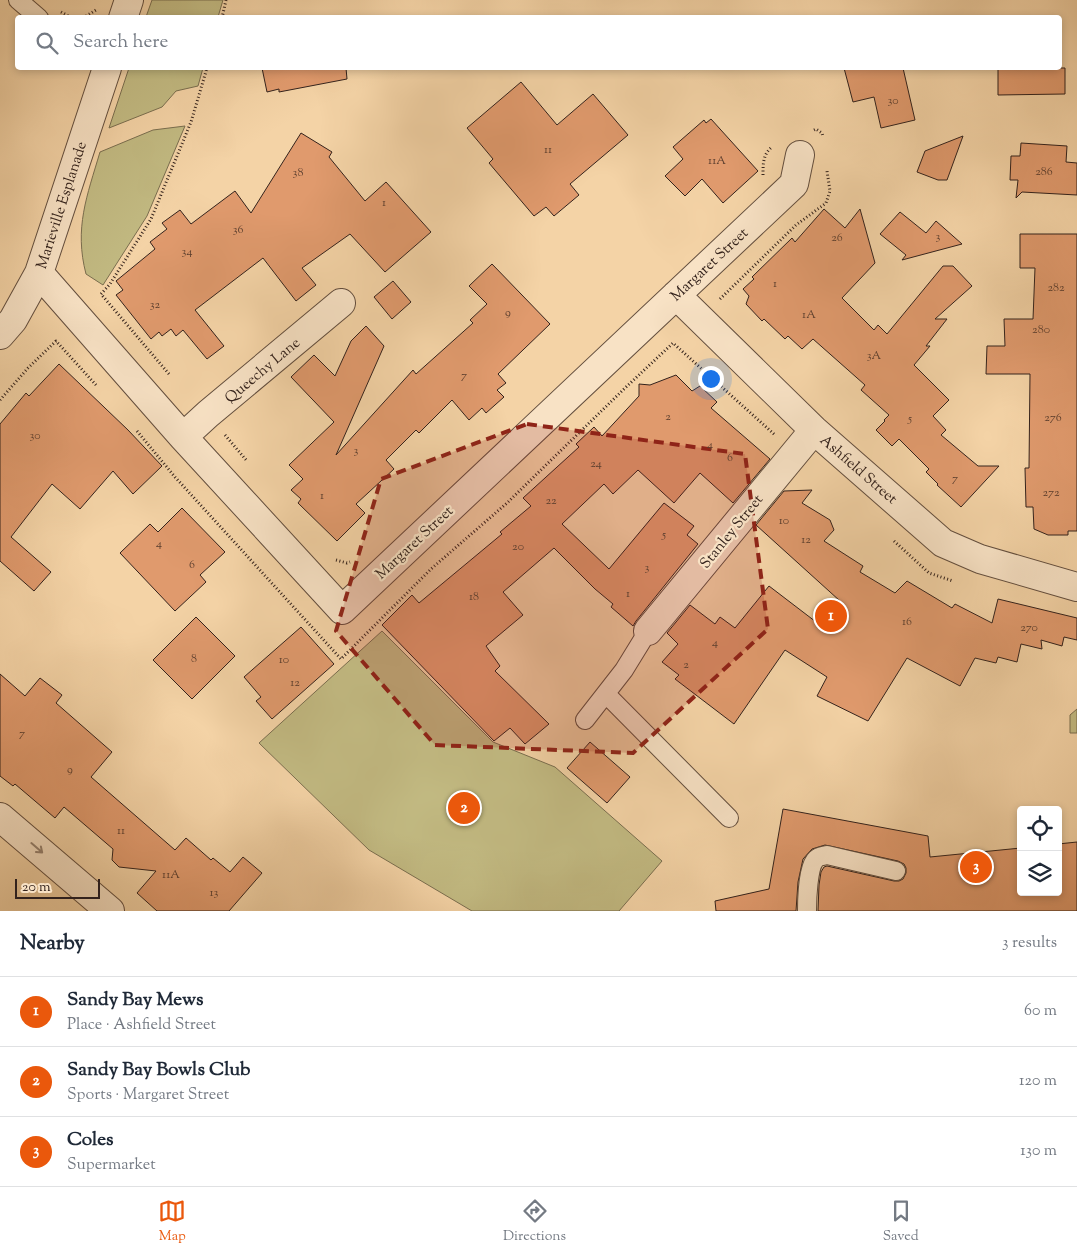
<!DOCTYPE html>
<meta charset="utf-8">
<style>
:root{--surface:#fff;--page:#f2f2f3;--text:#1f2937;--muted:#747a83;--line:#e0e1e3;--accent:#ea580c}
body{margin:0;font-family:"Sorts Mill Goudy",serif;background:var(--page);color:var(--text)}
.controls{position:absolute;right:15px;bottom:15px;display:grid;overflow:hidden;border-radius:5px;box-shadow:0 2px 8px #0003}
.controls button{width:45px;height:45px;display:grid;place-items:center;padding:0;border:0;border-bottom:1px solid var(--line);background:var(--surface);color:var(--text);font:25px sans-serif}
.scale{position:absolute;left:15px;bottom:12px;width:85px;box-sizing:border-box;padding-left:5px;border:2px solid #33221c;border-top:0;font-size:14px;line-height:18px;white-space:nowrap;color:#33221c;-webkit-text-stroke:4px #f8e2c5;paint-order:stroke}
.you{position:absolute;left:710px;top:378px;width:18px;height:18px;margin:-12px;border:4px solid #fff;border-radius:50%;background:#1a73e8;box-shadow:0 0 0 8px #1a73e833}
.badge{display:grid;place-items:center;width:32px;height:32px;border-radius:50%;background:var(--accent);color:#fff;font-size:16px;font-weight:700}
.pin{position:absolute;translate:-50% -50%;border:2px solid #fff;box-shadow:0 1px 5px #0006}
.list{margin:0;padding:0;list-style:none}
h2{display:flex;justify-content:space-between;align-items:center;height:65px;margin:0;padding:0 20px;font-size:21px}
h2 small{font-size:16px;font-weight:400;color:var(--muted)}
.list li{display:grid;grid-template-columns:32px 1fr auto;gap:15px;align-items:center;box-sizing:border-box;height:70px;padding:0 20px;border-top:1px solid var(--line)}
.list b{display:block;font-size:19px;white-space:nowrap}
.list p{margin:0;font-size:16px;white-space:nowrap;color:var(--muted)}
.list em{font-size:16px;font-style:normal;color:var(--muted)}
.icon{flex:none;width:28px;height:28px;fill:none;stroke:currentColor;stroke-width:2;stroke-linecap:round;stroke-linejoin:round}
.map{position:relative;flex:none;width:1077px;height:911px;overflow:hidden}
.search{position:absolute;background:var(--surface);box-shadow:0 2px 8px #0003;left:15px;right:15px;top:15px;height:55px;display:flex;align-items:center;gap:12px;box-sizing:border-box;padding:0 18px;border-radius:5px;color:var(--muted);font-size:19px}
.sheet{height:275px;background:var(--surface)}
nav{display:flex;justify-content:space-around;align-items:center;box-sizing:border-box;height:70px;border-top:1px solid var(--line);background:var(--surface);font-size:14px;color:var(--muted)}
nav a{display:grid;justify-items:center;gap:2px}
nav .on{color:var(--accent)}
.map>svg:first-child{display:block}
</style>
<div class="map">
<svg width="1077" height="911" viewBox="0 0 1077 911">
<rect width="100%" height="100%" fill="#f4d3a6"/>
<filter id="stains"><feTurbulence type="fractalNoise" baseFrequency=".004" numOctaves="4"/><feColorMatrix values="0 0 0 0 .2 0 0 0 0 .09 0 0 0 0 .02 0 0 0 .5 -.17"/></filter>
<radialGradient id="worn" r=".72"><stop offset=".6" stop-color="#630" stop-opacity="0"/><stop offset="1" stop-color="#630" stop-opacity=".3"/></radialGradient>
<path fill="#c2ba82" stroke="#7a6e4f" d="M152 0H223L218 17H146Z
M129 68H203L198 86 176 91 162 107 109 128Z
M185 126 147 216 103 285 86 274C74 228 87 196 100 152L153 130Z
M382 631 493 742 555 767 662 861 619 911H472L369 850 259 743Z
M1077 709V733H1070V715Z"/>
<path fill="#e09a6d" stroke="#33221c" d="M262 68H346L347 79 279 92V89L267 92Z
M844 68H903L915 120 881 128 874 97 853 102Z
M998 68H1065V94L998 95Z
M521 82 557 125 593 94 628 135 570 184 579 195 554 216 546 207 534 216 489 163 493 159 467 128Z
M711 119 758 171 723 203 702 179 685 196 665 176 683 159 673 147 704 120 706 123Z
M301 133 332 152 329 157 365 201 386 182 431 232 385 272 350 234 302 268 316 285 296 301 263 258 195 310 224 346 207 359 183 330 176 336 171 329 162 336 159 332 151 339 116 295 123 290 116 281 155 249 150 242 167 229 162 223 180 210 191 224 235 191 251 213Z
M963 136 947 180H938L917 172 925 151Z
M1021 143 1067 146 1066 162 1077 163V195L1022 192 1016 198 1018 180H1010L1011 156H1020Z
M824 209 845 228 860 209 875 263 842 298 874 330 878 325 887 334 943 266H953L972 286 935 319H947L926 346H930L914 365 949 400 933 416 946 430 941 435 978 466H999L961 507 937 485 938 484 926 472 929 469 899 439 892 446 876 430 885 421 884 420 889 415 861 390 865 385 813 339 802 349 788 336 785 339 764 319 762 321 746 304 749 296 743 289 754 279 752 277 792 238 795 242Z
M900 212 926 233 936 221 962 244 902 260 906 255 880 234Z
M1020 234H1077V531H1068V535H1048L1034 529 1033 507H1026L1025 468H1029L1030 374H986L987 346H1005L1004 319H1033L1035 268H1020Z
M492 264 550 324 498 374 506 383 497 390 504 397 486 413 482 408 469 420 452 400 419 433 416 430 386 460 394 469 356 504 365 513 337 541 298 503 301 499 291 490 303 479 289 465 334 422 291 377 314 355 335 376 351 341 366 326 384 346 336 455 413 370 416 374 473 323 470 320 487 304 469 286Z
M393 281 411 302 392 319 374 297Z
M59 364 128 430 162 466 133 494 113 471 80 509 52 484 11 537 51 572 34 591 0 561V424L26 393 29 396Z
M676 375 692 391 700 386 717 402 711 408 770 459 733 503 700 473 674 503 638 470 613 494 604 484 562 524 609 569 664 503 694 526 687 535 698 544 636 621 633 626 611 607 613 604 595 589 554 548 503 592 523 615 486 646 500 666 495 671 549 724 525 744 510 728 494 741 382 625 412 595 419 603 502 534 500 532 531 506 523 498 579 447 576 444 594 427 602 436 639 396V384L650 385Z
M812 490 802 503 830 520 834 530 824 541 863 566 860 572 895 593 907 581 952 608 955 604 992 623 998 599 1077 618V640L1064 637 1062 646 1041 640 1042 649 1021 644 1017 662 998 657 996 663 975 658 960 686 907 658 868 721 817 696 827 677 785 650 734 724 675 679 679 675 662 662 678 644 667 633 690 605 715 624 720 617 735 628 769 586 820 625 840 601 756 525 784 491Z
M182 508 225 552 200 575 206 582 175 611 120 553 150 524 158 532Z
M196 617 235 656 192 699 153 660Z
M301 627 334 664 272 719 256 701 261 697 244 677Z
M0 674 25 696 40 678 62 695 56 703 112 752 91 777 175 850 186 838 211 860 213 858 230 872 243 857 262 873 229 911H157L137 893 156 871 119 867 112 860 113 849 64 807 55 818 15 784 13 786 0 776Z
M590 742 630 777 607 803 567 768Z
M783 809 928 836 930 857 1021 848V892H1058V844L1077 842V911H818L819 885 821 872 824 867 827 866 894 881H899L903 879 906 873V868L904 864 898 861 825 845 812 849 803 859 798 882 796 911H716L715 901 769 889Z"/>
<g fill="none" stroke-linecap="round" stroke-linejoin="round">
<g stroke="#634e3e" stroke-width="20">
<path id="service" d="M18 0 39 18
M606 694 729 818
M585 720 624 670 648 631
M807 911C807 900 808 866 816 859 819 856 823 856 827 855L896 871"/>
</g>
<g stroke="#634e3e" stroke-width="30">
<path id="minor" d="M123 18 129 0
M39 273 183 437 342 610 794 184 800 155
M676 295 814 430 943 543 980 559 1077 587
M0 335 13 320 39 273 107 68
M183 437 208 414 341 303
M648 631 814 430
M0 817 110 911"/>
</g>
<path stroke="#33221c" stroke-width="3" stroke-dasharray="1 2.5" stroke-linecap="butt" d="M61 12 72 18
M83 18 96 10
M222 18 226 0
M814 130 816 129 822 133 823 137
M763 175C763 164 763 154 772 147
M720 299 796 225 826 203 830 191 827 171
M169 374 101 294 110 284 151 219 191 122 207 68
M0 400 28 368 56 341 96 385
M137 431 175 477 341 659 431 569 507 503 624 389 673 343 775 435
M225 435 247 461
M894 541 929 573 953 581
M336 560 347 563 350 562"/>
<use href="#service" stroke="#f8e2c5" stroke-width="18"/>
<use href="#minor" stroke="#f8e2c5" stroke-width="28"/>
</g>
<defs><path id="oneway-shaft" d="M-6 0H5M1.5-3L5.5 0L1.5 3" fill="none" stroke-width="1.6" stroke-linecap="round" stroke-linejoin="round" transform="scale(1.25)"/></defs>
<use stroke="#968270" href="#oneway-shaft" transform="translate(37 848) rotate(41)"/>
<path fill="#8f2418" fill-opacity="0.2" stroke="#8f2418" stroke-width="4" stroke-dasharray="10 6" stroke-linejoin="round" d="M527 424 745 454 768 629 633 753 435 745 336 631 381 479Z"/>
<g text-anchor="middle" stroke-width="4.5" stroke-linejoin="round" paint-order="stroke">
<g font-size="12" fill="#5e4030">
<text x="893" y="104">30</text>
<text x="548" y="153">11</text>
<text x="717" y="164">11A</text>
<text x="1044" y="175">286</text>
<text x="298" y="176">38</text>
<text x="384" y="206">1</text>
<text x="238" y="233">36</text>
<text x="938" y="240">3</text>
<text x="837" y="241">26</text>
<text x="187" y="255">34</text>
<text x="775" y="287">1</text>
<text x="1056" y="291">282</text>
<text x="155" y="308">32</text>
<text x="508" y="316">9</text>
<text x="809" y="318">1A</text>
<text x="1041" y="333">280</text>
<text x="874" y="359">3A</text>
<text x="464" y="379">7</text>
<text x="668" y="420">2</text>
<text x="1053" y="421">276</text>
<text x="910" y="422">5</text>
<text x="35" y="439">30</text>
<text x="710" y="448">4</text>
<text x="356" y="454">3</text>
<text x="730" y="461">6</text>
<text x="596" y="467">24</text>
<text x="955" y="482">7</text>
<text x="1051" y="496">272</text>
<text x="322" y="499">1</text>
<text x="551" y="504">22</text>
<text x="784" y="524">10</text>
<text x="664" y="538">5</text>
<text x="806" y="543">12</text>
<text x="159" y="547">4</text>
<text x="518" y="550">20</text>
<text x="192" y="568">6</text>
<text x="647" y="571">3</text>
<text x="628" y="597">1</text>
<text x="474" y="600">18</text>
<text x="907" y="625">16</text>
<text x="1029" y="631">270</text>
<text x="715" y="646">4</text>
<text x="194" y="662">8</text>
<text x="284" y="663">10</text>
<text x="686" y="668">2</text>
<text x="295" y="686">12</text>
<text x="22" y="737">7</text>
<text x="70" y="773">9</text>
<text x="121" y="834">11</text>
<text x="171" y="878">11A</text>
<text x="214" y="896">13</text>
</g>
<g font-size="15" fill="#33221c" stroke="#f8e2c5">
<text transform="translate(61 205) rotate(-72)" y="5">Marieville Esplanade</text>
<text transform="translate(709 264) rotate(-43)" y="5">Margaret Street</text>
<text transform="translate(262 370) rotate(-40)" y="5">Queechy Lane</text>
<text transform="translate(859 469) rotate(41)" y="5">Ashfield Street</text>
<text transform="translate(731 531) rotate(-51)" y="5">Stanley Street</text>
<text transform="translate(414 542) rotate(-43)" y="5">Margaret Street</text>
</g>
</g>
<rect width="100%" height="100%" filter="url(#stains)"/>
<rect width="100%" height="100%" fill="url(#worn)"/>
</svg>
<div class="controls">
<button><svg class="icon" aria-label="locate" viewBox="0 0 24 24"><circle cx="12" cy="12" r="6"/><path d="M12 2v4M12 18v4M2 12h4M18 12h4"/></svg></button>
<button><svg class="icon" aria-label="layers" viewBox="0 0 24 24"><path d="M12 4l9 5-9 5-9-5zM3 14l9 5 9-5"/></svg></button>
</div>
<div class="scale">20 m</div>
<div class="you"></div>
<div class="pin badge" style="left:831px;top:616px">1</div>
<div class="pin badge" style="left:464px;top:808px">2</div>
<div class="pin badge" style="left:976px;top:867px">3</div>
<div class="search"><svg class="icon" aria-label="search" viewBox="0 0 24 24"><circle cx="10" cy="10" r="6"/><path d="M15 15l6 6"/></svg>Search here</div>
</div>
<section class="sheet">
<h2>Nearby<small>3 results</small></h2>
<ul class="list">
<li><span class="badge">1</span><div><b>Sandy Bay Mews</b><p>Place · Ashfield Street</p></div><em>60 m</em></li>
<li><span class="badge">2</span><div><b>Sandy Bay Bowls Club</b><p>Sports · Margaret Street</p></div><em>120 m</em></li>
<li><span class="badge">3</span><div><b>Coles</b><p>Supermarket</p></div><em>130 m</em></li>
</ul>
</section>
<nav>
<a class="on"><svg class="icon" aria-label="map" viewBox="0 0 24 24"><path d="M3 6l6-2 6 2 6-2v14l-6 2-6-2-6 2zM9 4v14M15 6v14"/></svg>Map</a>
<a><svg class="icon" aria-label="directions" viewBox="0 0 24 24"><path d="M12 3l9 9-9 9-9-9zM9 14v-3h6M13 9l2 2-2 2"/></svg>Directions</a>
<a><svg class="icon" aria-label="saved" viewBox="0 0 24 24"><path d="M7 4h10v16l-5-4-5 4z"/></svg>Saved</a>
</nav>
